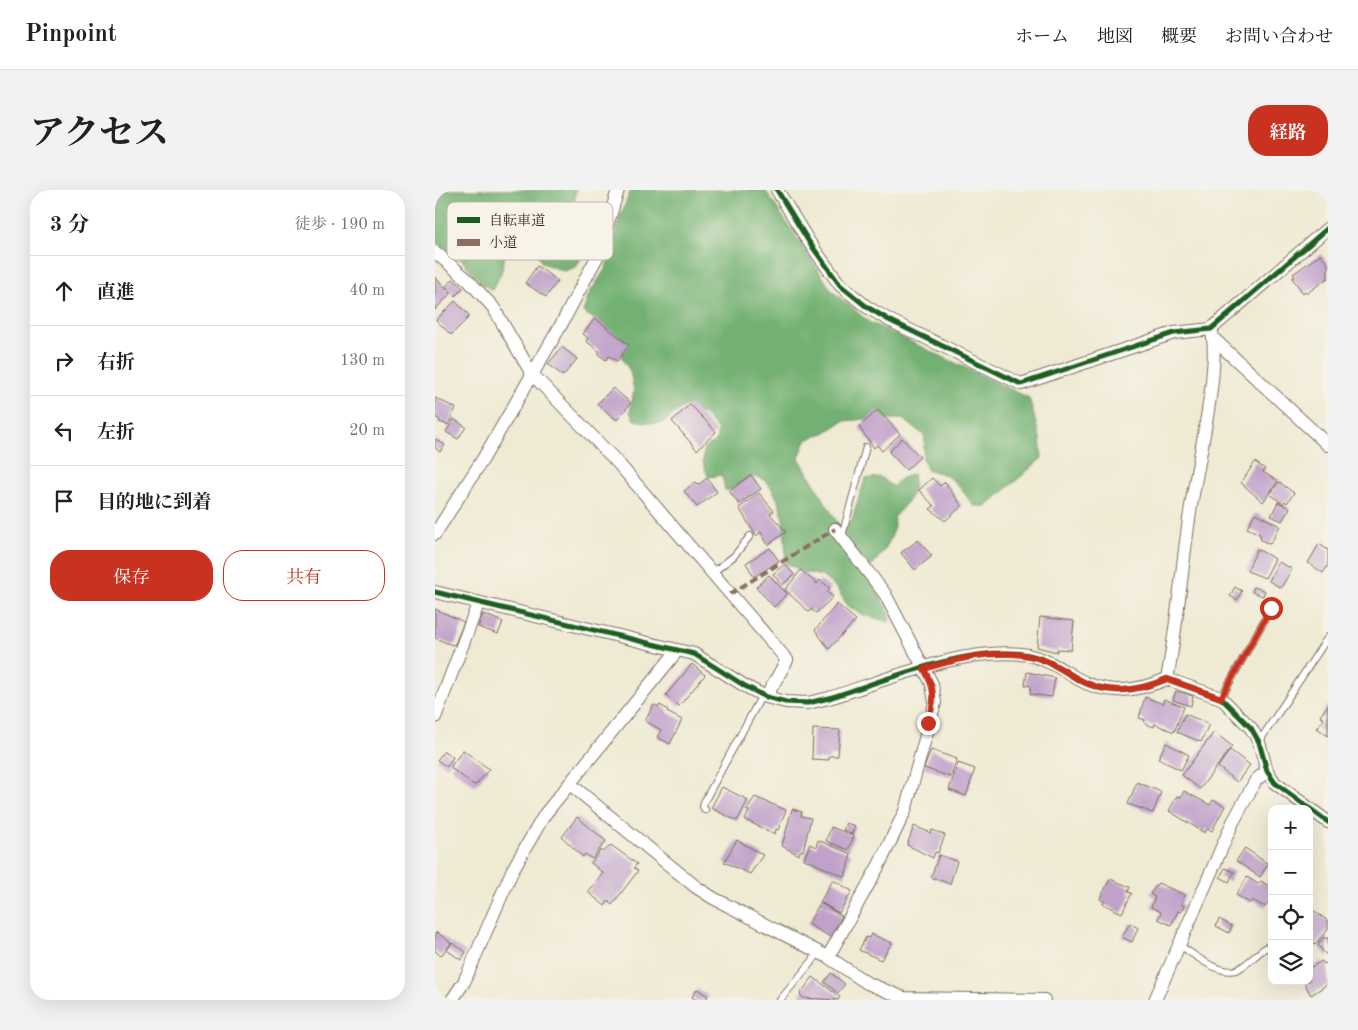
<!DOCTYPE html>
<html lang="ja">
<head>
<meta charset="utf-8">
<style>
  body { margin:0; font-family:"Old Standard TT","Noto Serif JP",serif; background:#f2f2f2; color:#202124 }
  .controls { position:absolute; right:15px; bottom:15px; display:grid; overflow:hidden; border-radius:10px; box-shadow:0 5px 20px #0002 }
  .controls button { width:45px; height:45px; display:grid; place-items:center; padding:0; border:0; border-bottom:1px solid #e0e0e0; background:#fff; color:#202124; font:25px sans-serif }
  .stop { position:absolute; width:15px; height:15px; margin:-11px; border:4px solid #c8321e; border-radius:50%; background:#fff }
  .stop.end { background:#c8321e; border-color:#fff; box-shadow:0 1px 5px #0008 }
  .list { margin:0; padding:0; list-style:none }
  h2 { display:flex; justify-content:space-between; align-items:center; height:65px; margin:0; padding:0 20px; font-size:21px }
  h2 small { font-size:16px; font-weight:400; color:#757577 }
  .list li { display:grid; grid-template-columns:32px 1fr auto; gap:15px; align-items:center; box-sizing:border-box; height:70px; padding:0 20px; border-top:1px solid #e0e0e0 }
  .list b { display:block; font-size:19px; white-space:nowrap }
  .list em { font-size:16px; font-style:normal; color:#757577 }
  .actions { display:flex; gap:10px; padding:15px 20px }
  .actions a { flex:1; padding:11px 0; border:1px solid #c8321e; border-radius:20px; text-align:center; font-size:18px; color:#c8321e }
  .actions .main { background:#c8321e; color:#fff }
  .icon { flex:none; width:28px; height:28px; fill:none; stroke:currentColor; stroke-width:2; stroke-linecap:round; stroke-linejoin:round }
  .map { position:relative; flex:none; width:893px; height:810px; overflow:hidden; border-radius:20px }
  header { display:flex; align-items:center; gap:30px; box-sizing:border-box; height:70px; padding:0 25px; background:#fff; border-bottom:1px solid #e0e0e0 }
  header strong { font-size:24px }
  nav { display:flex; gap:28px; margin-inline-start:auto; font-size:18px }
  .intro { display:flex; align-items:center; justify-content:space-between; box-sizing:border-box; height:120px; padding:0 30px }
  h1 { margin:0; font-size:35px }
  .button { padding:12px 22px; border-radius:20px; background:#c8321e; color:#fff; font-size:18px; font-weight:700 }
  main { display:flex; gap:30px; padding:0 30px }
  aside { flex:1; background:#fff; border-radius:20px; box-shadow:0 5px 20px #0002 }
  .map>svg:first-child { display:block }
  .forest { fill:#73b172; stroke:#576e48 }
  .building { fill:#c0a1ca }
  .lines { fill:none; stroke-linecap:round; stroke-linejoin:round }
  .lane-casing { stroke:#7a6d5d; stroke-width:8 }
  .street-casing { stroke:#7a6d5d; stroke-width:14 }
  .lane { stroke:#fff; stroke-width:6 }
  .street { stroke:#fff; stroke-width:12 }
  .quiet { stroke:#8d6e63; stroke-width:4; stroke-dasharray:8 4; stroke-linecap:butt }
  .cycleway-casing { stroke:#f7f3e8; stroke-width:8 }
  .cycleway { stroke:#1b5e20; stroke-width:5 }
  .route { stroke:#c8321e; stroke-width:6 }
  .key { fill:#f7f3e8; stroke:#bfb7ab; stroke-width:1 }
  .key-label { font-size:14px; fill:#3b2a1e }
</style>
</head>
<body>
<header>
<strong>Pinpoint</strong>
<nav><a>ホーム</a><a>地図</a><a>概要</a><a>お問い合わせ</a></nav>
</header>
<div class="intro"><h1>アクセス</h1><a class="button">経路</a></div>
<main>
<aside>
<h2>3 分<small>徒歩 · 190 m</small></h2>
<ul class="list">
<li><svg class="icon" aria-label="ahead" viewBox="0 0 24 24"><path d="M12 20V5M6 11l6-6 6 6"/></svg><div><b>直進</b></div><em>40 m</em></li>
<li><svg class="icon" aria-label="right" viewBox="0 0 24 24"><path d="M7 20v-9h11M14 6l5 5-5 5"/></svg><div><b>右折</b></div><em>130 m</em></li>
<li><svg class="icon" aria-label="left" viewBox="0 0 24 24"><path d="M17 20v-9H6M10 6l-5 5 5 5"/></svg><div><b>左折</b></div><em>20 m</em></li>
<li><svg class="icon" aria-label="arrive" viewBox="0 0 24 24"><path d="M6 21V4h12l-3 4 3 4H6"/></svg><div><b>目的地に到着</b></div></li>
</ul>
<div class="actions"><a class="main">保存</a><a>共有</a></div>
</aside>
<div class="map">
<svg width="893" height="810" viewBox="0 0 893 810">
  <rect width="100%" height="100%" fill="#f7f3e8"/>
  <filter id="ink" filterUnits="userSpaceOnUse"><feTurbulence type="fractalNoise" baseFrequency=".02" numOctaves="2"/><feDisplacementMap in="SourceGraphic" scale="10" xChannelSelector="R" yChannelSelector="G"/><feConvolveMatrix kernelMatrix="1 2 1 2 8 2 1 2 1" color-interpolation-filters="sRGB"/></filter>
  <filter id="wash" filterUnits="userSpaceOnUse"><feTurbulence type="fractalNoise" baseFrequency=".0096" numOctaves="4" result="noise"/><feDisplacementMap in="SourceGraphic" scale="20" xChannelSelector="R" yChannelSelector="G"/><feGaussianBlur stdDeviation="1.12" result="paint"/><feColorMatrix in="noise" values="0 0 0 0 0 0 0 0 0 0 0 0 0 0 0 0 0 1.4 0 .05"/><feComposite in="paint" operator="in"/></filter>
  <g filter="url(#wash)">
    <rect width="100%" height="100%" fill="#efead3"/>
    <g class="forest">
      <polygon points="0,0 142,0 140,2 140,23 153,39 153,55 141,77 129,81 107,73 100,57 87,44 74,46 66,84 57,100 46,93 27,70 0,53"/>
      <path d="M196 0H330L397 101 434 132 594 208 605 248 607 268 552 316H539C525 298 517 282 493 281L488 269 490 246 468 229H431L408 231 391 242 371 250 364 268 405 337 416 333 430 289 445 287 458 297 465 289 478 284C482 305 472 312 459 327 461 351 445 365 431 383L455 424 454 432 429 425 413 416 402 399 387 386 368 382 351 373C350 348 351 310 330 291 327 288 320 287 315 286L304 300H290L287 285 273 287 268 272 269 258 281 251 283 240 269 225 252 215C223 232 237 238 199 230L195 222 199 200 195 181 187 168 188 149C173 141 163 130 148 122L154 104 171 78 184 29Z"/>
    </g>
    <g id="blocks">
      <g class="building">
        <polygon points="886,64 893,74 893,88 872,103 870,101 868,103 857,88 860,87 858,84"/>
        <polygon points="102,76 123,91 111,107 90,93"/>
        <polygon points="0,87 16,103 0,120"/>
        <polygon points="18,89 28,98 20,106 11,96"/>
        <polygon points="20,111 35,126 16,145 1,130"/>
        <polygon points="160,128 194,155 182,171 174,166 171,170 163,164 165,162 151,151 153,148 148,144"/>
        <polygon points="127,157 142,169 128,186 113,174"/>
        <polygon points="178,198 196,213 182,230 162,214"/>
        <polygon points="0,208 21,218 13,235 4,232 5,230 0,227"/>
        <polygon points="255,214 281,242 262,260 237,231"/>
        <polygon points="443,220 465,244 447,261 442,255 439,258 424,237"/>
        <polygon points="19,229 31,237 23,249 11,242"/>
        <polygon points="467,248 485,267 471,280 454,262"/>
        <polygon points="0,249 10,255 5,262 0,258"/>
        <polygon points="820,272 830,279 828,282 843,291 828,312 806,293"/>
        <polygon points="316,285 326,299 304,314 294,301"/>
        <polygon points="272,288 282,302 262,317 249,301 260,292 263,295"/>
        <polygon points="497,288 505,296 510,292 527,316 510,331 495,319 499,316 484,300"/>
        <polygon points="844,292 859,303 852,313 850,311 848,314 835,304"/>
        <polygon points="324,303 339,321 335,324 351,342 333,355 326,342 321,346 304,318"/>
        <polygon points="843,312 855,318 847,331 836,326"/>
        <polygon points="820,323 845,336 836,353 834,354 826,350 825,344 812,338"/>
        <polygon points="483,350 497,366 480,380 466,363"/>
        <polygon points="884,354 893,360 893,375 888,383 873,373"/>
        <polygon points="335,358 344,371 319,387 311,373"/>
        <polygon points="822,359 840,369 830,388 812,381"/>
        <polygon points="844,372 857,379 846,398 834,391"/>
        <polygon points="350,374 359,385 347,395 338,384"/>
        <polygon points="366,380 382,394 385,390 395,398 392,402 398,407 381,423 376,419 374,422 350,400"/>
        <polygon points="334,385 352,404 339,417 321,397"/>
        <polygon points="800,397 807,401 802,410 795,406"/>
        <polygon points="819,397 830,401 828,406 817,402"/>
        <polygon points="402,414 421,430 394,459 380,440"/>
        <polygon points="0,419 29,432 20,454 17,455 0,448"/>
        <polygon points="48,424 68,432 63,444 43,437"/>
        <polygon points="605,427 639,431 636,460 622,459 622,462 602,457"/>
        <polygon points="257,474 270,485 244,516 231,505"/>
        <polygon points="592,482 620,488 617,507 595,504 596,496 590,495"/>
        <polygon points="741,501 758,506 756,516 738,510"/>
        <polygon points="710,507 728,514 729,509 749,517 739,542 720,534 719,537 709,533 710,530 704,528"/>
        <polygon points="219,515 224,517 225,515 233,520 232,522 247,530 235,554 222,547 226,540 210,531"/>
        <polygon points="893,515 893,546 882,538 889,529 885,526"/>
        <polygon points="750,524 774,534 766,552 742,542"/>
        <polygon points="378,539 405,540 403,566 394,566 394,570 377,569"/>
        <polygon points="779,542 797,556 765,599 747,585"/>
        <polygon points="731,553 754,565 746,580 723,569"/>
        <polygon points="28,560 54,579 42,594 39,595 17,579 16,576"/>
        <polygon points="496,560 522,569 516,587 489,578"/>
        <polygon points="795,560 815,575 802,592 783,577"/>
        <polygon points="9,561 18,567 12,577 2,570"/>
        <polygon points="523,573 540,579 531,606 514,600"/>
        <polygon points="702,592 726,602 718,623 693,614"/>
        <polygon points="287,597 313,610 302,631 276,618"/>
        <polygon points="749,601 775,615 778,610 790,616 777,641 772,639 770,643 734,621 742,606 746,607"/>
        <polygon points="320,607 351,620 343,640 341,639 340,644 310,630 314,621 311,620"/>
        <polygon points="357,619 367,622 366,626 376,628 368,661 365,661 364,665 347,656"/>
        <polygon points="142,627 171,651 157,669 150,664 148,667 127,647"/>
        <polygon points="411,633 420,636 417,644 408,640"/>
        <polygon points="479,636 496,643 497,640 510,645 503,663 500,662 498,668 472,655"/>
        <polygon points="396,637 419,646 413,660 391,651"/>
        <polygon points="302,650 328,665 315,684 289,672"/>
        <polygon points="383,650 416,664 410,687 369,669 375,654 381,657"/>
        <polygon points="176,655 202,674 199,678 203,681 177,715 173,711 170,716 153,702 168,683 156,673 166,660 168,662"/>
        <polygon points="810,658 833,674 825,687 801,671"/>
        <polygon points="504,665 522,671 515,694 496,687"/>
        <polygon points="790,678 799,682 794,692 785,687"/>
        <polygon points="812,687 823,694 826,691 837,698 837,706 830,717 817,710 815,713 801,705"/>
        <polygon points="675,689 695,697 693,702 697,703 687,723 668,714 669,711 665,709"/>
        <polygon points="398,690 417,701 404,723 385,712"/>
        <polygon points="723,693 750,705 746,714 749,716 746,722 743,721 736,735 723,729 726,722 716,717 720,707 715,704"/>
        <polygon points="385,713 407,726 395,747 373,734"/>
        <polygon points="874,717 893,731 893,739 880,755 874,750"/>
        <polygon points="784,729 797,736 794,743 781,736"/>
        <polygon points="695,733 703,738 697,752 687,747"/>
        <polygon points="2,742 16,753 6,766 0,761 0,744"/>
        <polygon points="436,744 457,753 446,770 424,760 431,747 434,748"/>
        <polygon points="889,747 891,749 893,747 893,767 883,755"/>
        <polygon points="17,753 31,762 26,770 12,760"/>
        <polygon points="887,771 889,774 893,772 893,794 876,805 868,791 874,791 874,778"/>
        <polygon points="396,783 410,794 403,803 389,792"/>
        <polygon points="378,787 405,807 403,810 368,808 365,804"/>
        <polygon points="262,799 273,806 270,810 261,810 257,807"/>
      </g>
    </g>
  </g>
  <g filter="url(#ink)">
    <use href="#blocks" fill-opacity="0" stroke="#7a6d5d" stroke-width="1"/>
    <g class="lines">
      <defs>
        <g id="lane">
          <polyline points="407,346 431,257"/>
          <polyline points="277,383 299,366 315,346"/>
          <polyline points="786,508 836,418"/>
          <polyline points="824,552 893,447"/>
          <polyline points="270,620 268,617 269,612 327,505"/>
          <path d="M744 755C759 764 787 789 805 778 817 771 824 760 837 754"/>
          <polyline points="345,810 384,763"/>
        </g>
        <g id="street">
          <polyline points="342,0 374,52 405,95 432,117 454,130 586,194 739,143 776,139 893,38"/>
          <polyline points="0,62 33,90 58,117 97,184 183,273 352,470 331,507"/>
          <polyline points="780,150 893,255"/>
          <polyline points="0,344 48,269 126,135 163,65 183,0"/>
          <path d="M0 402 259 464 310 496 331 507 351 512 373 513 394 508C452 490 533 455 593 465 612 469 626 479 641 488 672 506 700 502 732 489L786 508 816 538 824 552 832 581 840 593 893 632"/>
          <path d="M732 489C743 432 747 373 756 316 762 277 787 171 776 139"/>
          <polyline points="0,527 43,414"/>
          <polyline points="135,594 261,697 278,708 393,767 432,793 469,808 609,810"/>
          <polyline points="393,767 444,675 470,621 500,513 497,494 450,404 400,339"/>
          <polyline points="17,810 29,792 78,679 110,624 242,461"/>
          <polyline points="720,810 798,632 821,590 832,581"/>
        </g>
      </defs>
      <use href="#lane" class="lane-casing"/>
      <use href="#street" class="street-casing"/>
      <use href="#lane" class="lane"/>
      <use href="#street" class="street"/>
      <polyline class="quiet" points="295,404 400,339"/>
      <defs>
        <g id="cycleway">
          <polyline points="342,0 374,52 405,95 432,117 454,130 586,194 739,143 776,139 893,38"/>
          <path d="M0 402 259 464 310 496 331 507 351 512 373 513 394 508C452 490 533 455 593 465 612 469 626 479 641 488 672 506 700 502 732 489L786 508 816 538 824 552 832 581 840 593 893 632"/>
        </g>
      </defs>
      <use href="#cycleway" class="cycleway-casing"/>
      <use href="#cycleway" class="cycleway"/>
    </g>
  </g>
  <g class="lines" filter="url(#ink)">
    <path class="route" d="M493 533C500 510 501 500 489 479 523 469 558 459 594 466 612 469 626 479 641 488 672 506 700 502 732 489L786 508 836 418"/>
  </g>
  <rect x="12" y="12" width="166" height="58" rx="8" class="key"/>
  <rect x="22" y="27" width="23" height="6" fill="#1b5e20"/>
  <rect x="22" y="49" width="23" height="7" fill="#8d6e63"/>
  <g class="key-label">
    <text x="54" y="35">自転車道</text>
    <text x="54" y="57">小道</text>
  </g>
</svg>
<div class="controls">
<button>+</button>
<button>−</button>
<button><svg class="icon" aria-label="locate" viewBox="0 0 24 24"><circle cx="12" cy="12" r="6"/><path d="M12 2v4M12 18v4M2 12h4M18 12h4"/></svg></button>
<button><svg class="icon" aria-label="layers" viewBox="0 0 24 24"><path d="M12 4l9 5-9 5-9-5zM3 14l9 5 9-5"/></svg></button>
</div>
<div class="stop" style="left:836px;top:418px"></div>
<div class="stop end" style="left:493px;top:533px"></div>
</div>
</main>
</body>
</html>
